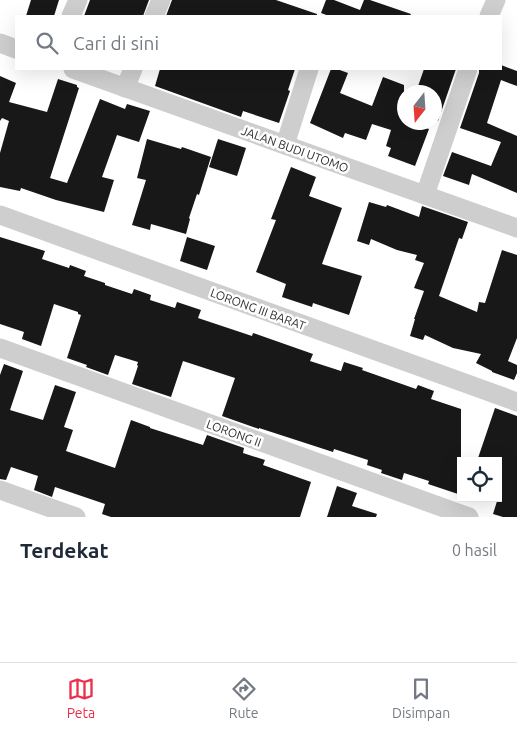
<!DOCTYPE html>
<html lang="id">
<head>
<meta charset="utf-8">
<style>
  body { margin:0; font-family:Ubuntu,sans-serif; background:#f2f2f3; color:#1f2937 }
  .controls { position:absolute; right:15px; bottom:15px; display:grid; overflow:hidden; border-radius:0px; box-shadow:0 5px 20px #0002 }
  .controls button { width:45px; height:45px; display:grid; place-items:center; padding:0; border:0; border-bottom:1px solid #e0e1e3; background:#fff; color:#1f2937; font:25px sans-serif }
  .compass { position:absolute; left:397px; top:85px; width:45px; height:45px; border-radius:50%; background:#fff; box-shadow:0 5px 20px #0002; rotate:197deg }
  .list { margin:0; padding:0; list-style:none }
  h2 { display:flex; justify-content:space-between; align-items:center; height:65px; margin:0; padding:0 20px; font-size:21px }
  h2 small { font-size:16px; font-weight:400; color:#747a83 }
  .icon { flex:none; width:28px; height:28px; fill:none; stroke:currentColor; stroke-width:2; stroke-linecap:round; stroke-linejoin:round }
  .map { position:relative; flex:none; width:517px; height:517px; overflow:hidden }
  .search { position:absolute; background:#fff; box-shadow:0 5px 20px #0002; left:15px; right:15px; top:15px; height:55px; display:flex; align-items:center; gap:12px; box-sizing:border-box; padding:0 18px; border-radius:0px; color:#747a83; font-size:19px }
  .sheet { height:145px; background:#fff }
  nav { display:flex; justify-content:space-around; align-items:center; box-sizing:border-box; height:70px; border-top:1px solid #e0e1e3; background:#fff; font-size:14px; color:#747a83 }
  nav a { display:grid; justify-items:center; gap:2px }
  nav .on { color:#eb304b }
  .map>svg:first-child { display:block }
  .building { fill:#181818 }
  .lines { fill:none; stroke-linecap:round; stroke-linejoin:round }
  .minor { stroke:#cecece; stroke-width:19 }
  .labels { text-anchor:middle; dominant-baseline:central; stroke-width:5; stroke-linejoin:round; paint-order:stroke }
  .street-label { font-size:12px; fill:#313131; stroke:#fff }
</style>
</head>
<body>
<div class="map">
<svg width="517" height="517" viewBox="0 0 517 517">
  <rect width="100%" height="100%" fill="#fff"/>
  <g class="building">
    <polygon points="31,0 59,0 54,16 26,16"/>
    <polygon points="90,0 149,0 143,16 84,16"/>
    <polygon points="172,0 276,0 317,14 317,16 166,16"/>
    <polygon points="326,0 334,0 360,10 364,0 370,0 411,14 410,16 329,16 321,13"/>
    <polygon points="501,65 517,71 517,86 501,80 487,123 517,136 517,193 472,174 469,185 443,176 452,152 491,166 501,142 460,128 479,73 479,69 501,69"/>
    <polygon points="160,69 295,69 288,90 290,91 279,123 243,111 241,117 155,86"/>
    <polygon points="331,69 337,69 348,73 340,93 372,106 383,77 404,85 404,122 410,122 429,129 415,166 388,156 391,148 386,146 391,130 372,124 366,140 345,133 343,138 310,123"/>
    <polygon points="424,69 456,69 438,121 434,119 434,92 416,92"/>
    <polygon points="0,76 16,83 9,102 47,112 58,79 77,85 77,87 79,88 50,178 67,183 100,99 125,109 127,104 150,111 139,142 117,135 102,177 114,180 104,212 56,200 21,188 20,191 0,187 0,153 9,121 2,118 0,121"/>
    <polygon points="147,139 181,149 182,147 211,157 199,195 197,194 189,218 190,219 186,234 151,224 150,230 132,225 146,180 137,178"/>
    <polygon points="218,139 246,148 237,176 209,167"/>
    <polygon points="291,167 316,177 309,196 342,208 322,264 362,276 349,315 313,303 312,307 282,297 286,284 256,272 276,220 271,219"/>
    <polygon points="369,202 386,207 387,205 419,217 422,206 468,222 462,239 459,238 439,296 477,312 479,302 485,303 502,250 517,255 517,338 508,361 517,365 517,373 514,380 492,372 492,371 476,363 481,354 453,348 425,335 423,340 410,336 415,319 414,319 424,291 414,288 424,263 415,260 417,255 397,250 371,239 369,245 357,241"/>
    <polygon points="0,237 45,251 42,259 69,268 70,265 86,271 84,276 105,283 105,285 132,294 134,289 151,295 150,300 175,308 177,302 201,310 198,318 252,336 253,333 313,354 310,361 341,371 344,362 363,368 362,370 416,389 418,385 434,391 431,399 461,409 461,495 428,484 429,481 404,473 402,480 381,473 382,470 367,465 368,460 334,449 333,452 259,428 259,429 222,416 235,378 183,361 171,397 132,384 138,366 137,365 138,362 115,355 108,375 86,367 87,365 67,358 81,315 78,314 78,312 54,304 41,346 22,339 24,332 0,324"/>
    <polygon points="187,237 215,246 207,270 180,261"/>
    <polygon points="4,364 23,371 10,410 43,420 55,385 76,392 64,427 73,430 66,451 115,468 131,420 150,427 150,428 203,445 207,435 244,448 243,453 265,460 263,465 311,482 300,517 111,517 102,514 105,504 55,487 52,497 34,490 38,476 11,467 6,480 0,479 0,375"/>
    <polygon points="495,408 517,416 517,517 503,517 493,514 498,498 498,461 477,461"/>
    <polygon points="337,486 357,493 352,506 377,514 376,517 327,517"/>
  </g>
  <g class="lines">
    <g class="minor">
      <polyline points="71,16 78,0"/>
      <polyline points="154,16 161,0"/>
      <polyline points="489,16 496,0"/>
      <polyline points="0,43 16,49"/>
      <polyline points="73,69 517,228"/>
      <polyline points="125,88 133,69"/>
      <polyline points="285,145 309,69"/>
      <polyline points="425,195 468,69"/>
      <polyline points="0,215 517,402"/>
      <polyline points="0,348 469,517"/>
      <polyline points="0,490 76,517"/>
    </g>
  </g>
  <g class="labels">
    <g class="street-label">
      <text transform="translate(295 149) rotate(20)">JALAN BUDI UTOMO</text>
      <text transform="translate(258 309) rotate(20)">LORONG III BARAT</text>
      <text transform="translate(234 433) rotate(20)">LORONG II</text>
    </g>
  </g>
</svg>
<div class="controls">
<button><svg class="icon" aria-label="locate" viewBox="0 0 24 24"><circle cx="12" cy="12" r="6"/><path d="M12 2v4M12 18v4M2 12h4M18 12h4"/></svg></button>
</div>
<svg class="compass" viewBox="-18 -18 36 36"><path d="M0-13l5 13h-10z" fill="#e53935"/><path d="M0 13l5-13h-10z" fill="#747a83"/></svg>
<div class="search"><svg class="icon" aria-label="search" viewBox="0 0 24 24"><circle cx="10" cy="10" r="6"/><path d="M15 15l6 6"/></svg>Cari di sini</div>
</div>
<section class="sheet">
<h2>Terdekat<small>0 hasil</small></h2>
<ul class="list">
</ul>
</section>
<nav>
<a class="on"><svg class="icon" aria-label="map" viewBox="0 0 24 24"><path d="M3 6l6-2 6 2 6-2v14l-6 2-6-2-6 2zM9 4v14M15 6v14"/></svg>Peta</a>
<a><svg class="icon" aria-label="directions" viewBox="0 0 24 24"><path d="M12 3l9 9-9 9-9-9zM9 14v-3h6M13 9l2 2-2 2"/></svg>Rute</a>
<a><svg class="icon" aria-label="saved" viewBox="0 0 24 24"><path d="M7 4h10v16l-5-4-5 4z"/></svg>Disimpan</a>
</nav>
</body>
</html>
